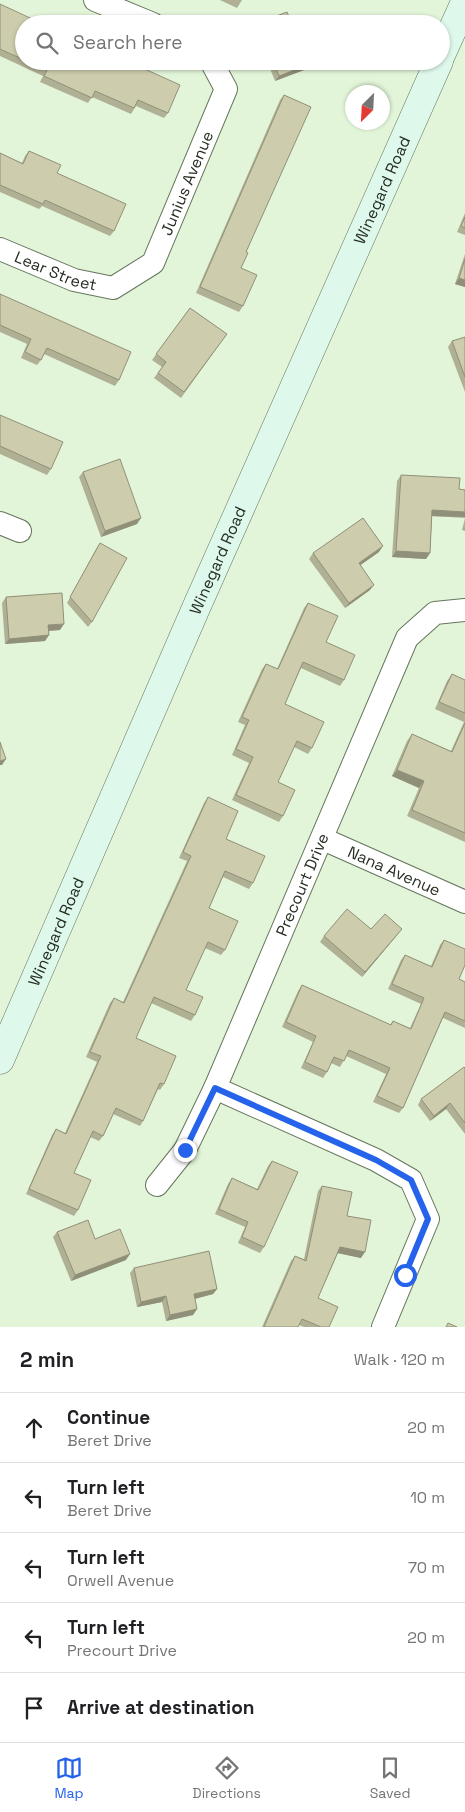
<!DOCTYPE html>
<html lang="en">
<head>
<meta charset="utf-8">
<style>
  body { margin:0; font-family:"Space Grotesk",sans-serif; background:#f2f2f2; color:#202124 }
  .compass { position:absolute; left:345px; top:85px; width:45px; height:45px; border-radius:50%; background:#fff; box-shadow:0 1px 4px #0004; rotate:204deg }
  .stop { position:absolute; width:15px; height:15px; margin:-11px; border:4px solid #2563eb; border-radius:50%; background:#fff }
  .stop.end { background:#2563eb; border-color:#fff; box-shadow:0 1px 5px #0008 }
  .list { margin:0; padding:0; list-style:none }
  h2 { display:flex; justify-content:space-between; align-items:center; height:65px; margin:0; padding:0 20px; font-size:21px }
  h2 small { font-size:16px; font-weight:400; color:#757577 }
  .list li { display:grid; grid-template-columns:32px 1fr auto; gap:15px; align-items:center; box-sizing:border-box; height:70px; padding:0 20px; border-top:1px solid #e0e0e0 }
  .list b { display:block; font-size:19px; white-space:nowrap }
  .list p { margin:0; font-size:16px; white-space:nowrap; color:#757577 }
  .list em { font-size:16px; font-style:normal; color:#757577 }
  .icon { flex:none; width:28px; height:28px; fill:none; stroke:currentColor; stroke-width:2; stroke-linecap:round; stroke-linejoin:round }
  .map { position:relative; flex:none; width:465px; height:1327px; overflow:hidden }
  .search { position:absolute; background:#fff; box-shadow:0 1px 4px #0004; left:15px; right:15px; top:15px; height:55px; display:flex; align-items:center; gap:12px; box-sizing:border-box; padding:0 18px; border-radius:28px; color:#757577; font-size:19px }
  .sheet { height:415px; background:#fff }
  nav { display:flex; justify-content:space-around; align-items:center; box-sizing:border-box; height:70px; border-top:1px solid #e0e0e0; background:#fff; font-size:14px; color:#757577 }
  nav a { display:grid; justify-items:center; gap:2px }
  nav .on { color:#2563eb }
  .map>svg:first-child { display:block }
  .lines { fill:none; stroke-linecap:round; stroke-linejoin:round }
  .street-casing { stroke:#66765d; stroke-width:24 }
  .secondary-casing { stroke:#66765d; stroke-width:29 }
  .street { stroke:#fff; stroke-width:22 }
  .secondary { stroke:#def9ec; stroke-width:28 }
  .wall { fill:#b0b095 }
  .shaded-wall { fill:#909079 }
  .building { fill:#cdcdad; stroke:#909079 }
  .route { stroke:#2563eb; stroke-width:6 }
  .labels { text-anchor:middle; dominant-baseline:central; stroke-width:4.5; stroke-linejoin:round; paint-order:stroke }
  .street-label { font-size:16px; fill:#262d22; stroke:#fff }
</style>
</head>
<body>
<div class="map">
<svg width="465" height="1327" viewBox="0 0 465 1327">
  <rect width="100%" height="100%" fill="#e2f5d8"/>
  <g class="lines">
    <defs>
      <g id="street">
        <polyline points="95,0 153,24"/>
        <path id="s1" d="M0 249 74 280 113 288 153 263 226 89 211 61"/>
        <polyline points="0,523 20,531"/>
        <path id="s2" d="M323 839 465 902"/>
        <polyline points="215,1088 376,1160 411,1180 428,1219 383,1327"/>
        <path id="s3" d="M157 1185 185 1150 215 1088 407 638 435 613 465 610"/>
      </g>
      <g id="secondary">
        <polyline points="441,55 465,2"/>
        <path id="s4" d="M0 1060 196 608 439 61"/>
      </g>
    </defs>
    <use href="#street" class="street-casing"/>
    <use href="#secondary" class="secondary-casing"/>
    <use href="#street" class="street"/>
    <use href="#secondary" class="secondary"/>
  </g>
  <g class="wall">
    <polygon points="220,0 242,0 237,8"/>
    <polygon points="0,4 24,24 24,61 127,61 168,113 164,118 136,106 131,114 92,97 88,103 40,82 43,76 0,56"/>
    <polygon points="267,61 306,61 308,65 304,70 275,81"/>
    <polygon points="284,95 246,252 241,268 243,306 239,312 196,293 280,100"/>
    <polygon points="29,151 57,173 114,231 110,236 42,206 39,209 0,192 0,153 22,163 25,156"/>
    <polygon points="465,213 465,235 457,232"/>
    <polygon points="465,254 465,287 455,284"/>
    <polygon points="0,294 119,380 115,386 44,354 41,360 37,365 21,358 27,344 0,332"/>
    <polygon points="190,308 227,334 181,398 154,378 162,367 152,360"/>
    <polygon points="465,337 465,392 448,347 452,341"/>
    <polygon points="0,415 51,469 47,475 0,454"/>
    <polygon points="83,472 137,524 101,537 79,477"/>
    <polygon points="401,475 465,490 465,531 462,530 465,518 432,516 430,553 426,559 392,557 397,481"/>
    <polygon points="100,543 92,622 88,627 67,603 96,549"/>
    <polygon points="379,552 360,565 370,590 345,608 309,559 313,553"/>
    <polygon points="6,597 60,630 49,631 49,635 45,641 5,644 2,603"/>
    <polygon points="308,603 344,680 340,686 301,668 285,704 312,748 308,754 294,747 278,782 283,816 279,822 232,800 249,763 232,755 245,725 238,722 262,669 266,664 277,669 304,608"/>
    <polygon points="452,674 465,680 465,842 407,816 419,788 392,776 407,741 412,734 451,751 464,722 435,709 447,681"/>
    <polygon points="208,797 226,839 253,883 249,889 223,877 209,908 225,950 221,955 205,948 186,990 195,1015 191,1021 151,1003 136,1038 164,1084 160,1090 158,1089 143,1121 140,1126 113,1114 103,1136 99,1141 90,1137 74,1173 78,1210 74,1216 26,1194 52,1135 56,1129 65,1133 97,1062 86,1057 110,1003 114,998 123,1002 187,861 179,858 204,803"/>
    <polygon points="371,929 398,934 362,977 320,942 324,936"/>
    <polygon points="444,940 459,979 465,982 465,1028 443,1018 403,1108 399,1113 373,1102 386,1074 346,1056 340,1067 331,1063 327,1072 323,1078 301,1068 313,1042 282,1027 298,991 302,985 390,1025 393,1021 410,1028 421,1004 388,989 401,960 405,955 431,966 440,945"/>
    <polygon points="465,1068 465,1134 446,1109 430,1121 418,1105 421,1099"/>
    <polygon points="272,1161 264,1247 260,1253 238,1243 245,1227 215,1214 228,1184 232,1178 257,1189 268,1166"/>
    <polygon points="322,1186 347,1216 361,1258 338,1253 318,1298 329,1327 304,1327 299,1325 298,1327 262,1327 291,1261 295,1256 304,1259 318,1191"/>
    <polygon points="57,1232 95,1239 126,1260 71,1281 53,1237"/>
    <polygon points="134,1268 217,1289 213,1294 195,1299 197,1309 193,1315 166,1321 162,1302 137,1307 130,1273"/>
  </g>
  <g class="shaded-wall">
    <polygon points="308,65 304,70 275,81 279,76"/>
    <polygon points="459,278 465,280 465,287 455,284"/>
    <polygon points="432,510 465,512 465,517 428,516"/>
    <polygon points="141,518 137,524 101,537 105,531"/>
    <polygon points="383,546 379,552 355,569 359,563"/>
    <polygon points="396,551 430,553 426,559 392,557"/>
    <polygon points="374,585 370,590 345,608 349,603"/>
    <polygon points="64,624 60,630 44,631 48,625"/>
    <polygon points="49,635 45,641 5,644 9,639"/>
    <polygon points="6,759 2,765 0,765 0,761"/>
    <polygon points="397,770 424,781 419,788 392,776"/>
    <polygon points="402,929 398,934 362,977 365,972"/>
    <polygon points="450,1103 446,1109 430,1121 434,1116"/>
    <polygon points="340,1247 365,1252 361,1258 337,1253"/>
    <polygon points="130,1254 126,1260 71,1281 75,1275"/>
    <polygon points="217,1289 213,1294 190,1300 194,1294"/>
    <polygon points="166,1296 162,1302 137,1307 141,1302"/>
    <polygon points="197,1309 193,1315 166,1321 170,1315"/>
  </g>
  <g class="building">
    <polygon points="0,4 43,24 24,24 24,60 0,49"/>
    <polygon points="287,12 292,24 258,24 258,23"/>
    <polygon points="27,61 127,61 180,85 168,113 138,100 134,108 95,91 92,98 44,76 47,70"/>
    <polygon points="273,61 306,61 308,65 279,76"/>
    <polygon points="284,95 311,107 246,252 248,253 241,268 257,275 243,306 200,287"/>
    <polygon points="29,151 61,165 57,173 126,204 114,231 45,200 43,204 0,185 0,153 23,164"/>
    <polygon points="465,217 465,228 461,226"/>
    <polygon points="465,259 465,280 459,278"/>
    <polygon points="0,294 131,352 119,380 47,348 41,360 25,352 31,339 0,325"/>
    <polygon points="190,308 227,334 184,392 158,373 166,362 156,354"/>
    <polygon points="465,337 465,377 452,341"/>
    <polygon points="0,415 63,442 51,469 0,446"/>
    <polygon points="120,459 141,518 105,531 83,472"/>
    <polygon points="401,475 460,478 459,489 465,490 465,512 432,510 430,553 396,551"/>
    <polygon points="363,518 383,546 359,563 374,585 349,603 313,553"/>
    <polygon points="100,543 127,558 92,622 70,597"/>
    <polygon points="62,593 64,624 48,625 49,635 9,639 6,597"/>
    <polygon points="308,603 338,616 326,642 355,655 344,680 303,662 285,704 324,722 312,748 297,741 278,782 295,790 283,816 236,795 253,757 236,749 249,720 242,717 266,664 278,669"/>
    <polygon points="452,674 465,680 465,713 439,702"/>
    <polygon points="465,723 465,833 412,810 424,781 397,770 412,734 452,752"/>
    <polygon points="0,742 6,759 0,761"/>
    <polygon points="208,797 238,811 226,839 265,856 253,883 225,871 209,908 238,921 225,950 208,942 186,990 203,997 195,1015 154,997 136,1038 176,1056 164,1084 160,1083 143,1121 116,1108 103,1136 93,1131 74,1173 91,1180 78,1210 29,1189 56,1129 66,1134 101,1056 90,1052 114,998 124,1003 191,856 183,852"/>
    <polygon points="347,909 371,929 385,914 402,929 365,972 324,936"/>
    <polygon points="444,940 465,949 465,965 459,979 465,982 465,1021 445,1012 403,1108 377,1096 390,1068 349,1050 344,1061 334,1057 327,1072 305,1062 316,1036 286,1022 302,985 391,1025 393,1021 411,1029 424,998 392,984 405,955 432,967"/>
    <polygon points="464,1067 465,1068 465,1123 450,1103 434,1116 421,1099"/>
    <polygon points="272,1161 298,1172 264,1247 242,1237 248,1222 219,1209 232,1178 258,1190"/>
    <polygon points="322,1186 352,1192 347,1216 371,1220 365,1252 340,1247 318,1298 338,1307 329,1327 321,1327 302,1319 298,1327 264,1327 295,1256 306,1261"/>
    <polygon points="88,1220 95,1239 120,1229 130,1254 75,1275 57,1232"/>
    <polygon points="209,1251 217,1289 194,1294 197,1309 170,1315 166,1296 141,1302 134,1268"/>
    <polygon points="448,1323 457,1327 446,1327"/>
  </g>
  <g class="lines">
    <polyline class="route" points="185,1150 215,1088 376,1160 411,1180 428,1219 405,1275"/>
  </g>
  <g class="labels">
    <g class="street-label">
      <text stroke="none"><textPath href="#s1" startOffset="254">Junius Avenue</textPath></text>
      <text stroke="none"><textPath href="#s4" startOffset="950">Winegard Road</textPath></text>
      <text stroke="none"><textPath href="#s1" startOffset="60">Lear Street</textPath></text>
      <text stroke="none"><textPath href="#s4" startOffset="545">Winegard Road</textPath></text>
      <text stroke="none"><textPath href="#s2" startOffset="78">Nana Avenue</textPath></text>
      <text stroke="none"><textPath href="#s3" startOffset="335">Precourt Drive</textPath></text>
      <text stroke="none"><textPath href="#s4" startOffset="140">Winegard Road</textPath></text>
    </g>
  </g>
</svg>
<svg class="compass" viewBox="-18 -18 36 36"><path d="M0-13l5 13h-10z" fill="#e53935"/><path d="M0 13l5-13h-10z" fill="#757577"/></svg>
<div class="stop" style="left:405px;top:1275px"></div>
<div class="stop end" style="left:185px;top:1150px"></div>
<div class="search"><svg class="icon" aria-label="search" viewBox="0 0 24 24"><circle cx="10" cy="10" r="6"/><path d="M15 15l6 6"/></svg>Search here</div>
</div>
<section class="sheet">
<h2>2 min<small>Walk · 120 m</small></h2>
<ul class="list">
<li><svg class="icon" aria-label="ahead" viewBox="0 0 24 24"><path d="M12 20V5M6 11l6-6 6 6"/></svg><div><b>Continue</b><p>Beret Drive</p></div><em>20 m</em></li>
<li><svg class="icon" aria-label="left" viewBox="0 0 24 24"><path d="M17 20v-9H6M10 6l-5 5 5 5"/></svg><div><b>Turn left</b><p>Beret Drive</p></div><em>10 m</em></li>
<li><svg class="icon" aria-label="left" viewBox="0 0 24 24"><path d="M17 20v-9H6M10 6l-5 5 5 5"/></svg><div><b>Turn left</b><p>Orwell Avenue</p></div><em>70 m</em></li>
<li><svg class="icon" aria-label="left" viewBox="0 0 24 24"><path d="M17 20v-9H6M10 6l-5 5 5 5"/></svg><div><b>Turn left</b><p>Precourt Drive</p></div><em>20 m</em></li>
<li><svg class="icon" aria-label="arrive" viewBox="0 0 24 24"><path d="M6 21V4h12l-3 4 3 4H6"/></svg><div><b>Arrive at destination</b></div></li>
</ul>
</section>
<nav>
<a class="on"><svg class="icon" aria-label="map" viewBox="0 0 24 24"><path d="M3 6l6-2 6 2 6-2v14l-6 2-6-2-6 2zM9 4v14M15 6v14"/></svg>Map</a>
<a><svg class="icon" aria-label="directions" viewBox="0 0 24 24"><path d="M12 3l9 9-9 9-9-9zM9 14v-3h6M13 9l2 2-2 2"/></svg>Directions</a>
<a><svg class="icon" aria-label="saved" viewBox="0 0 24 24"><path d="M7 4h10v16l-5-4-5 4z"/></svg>Saved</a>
</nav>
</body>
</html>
